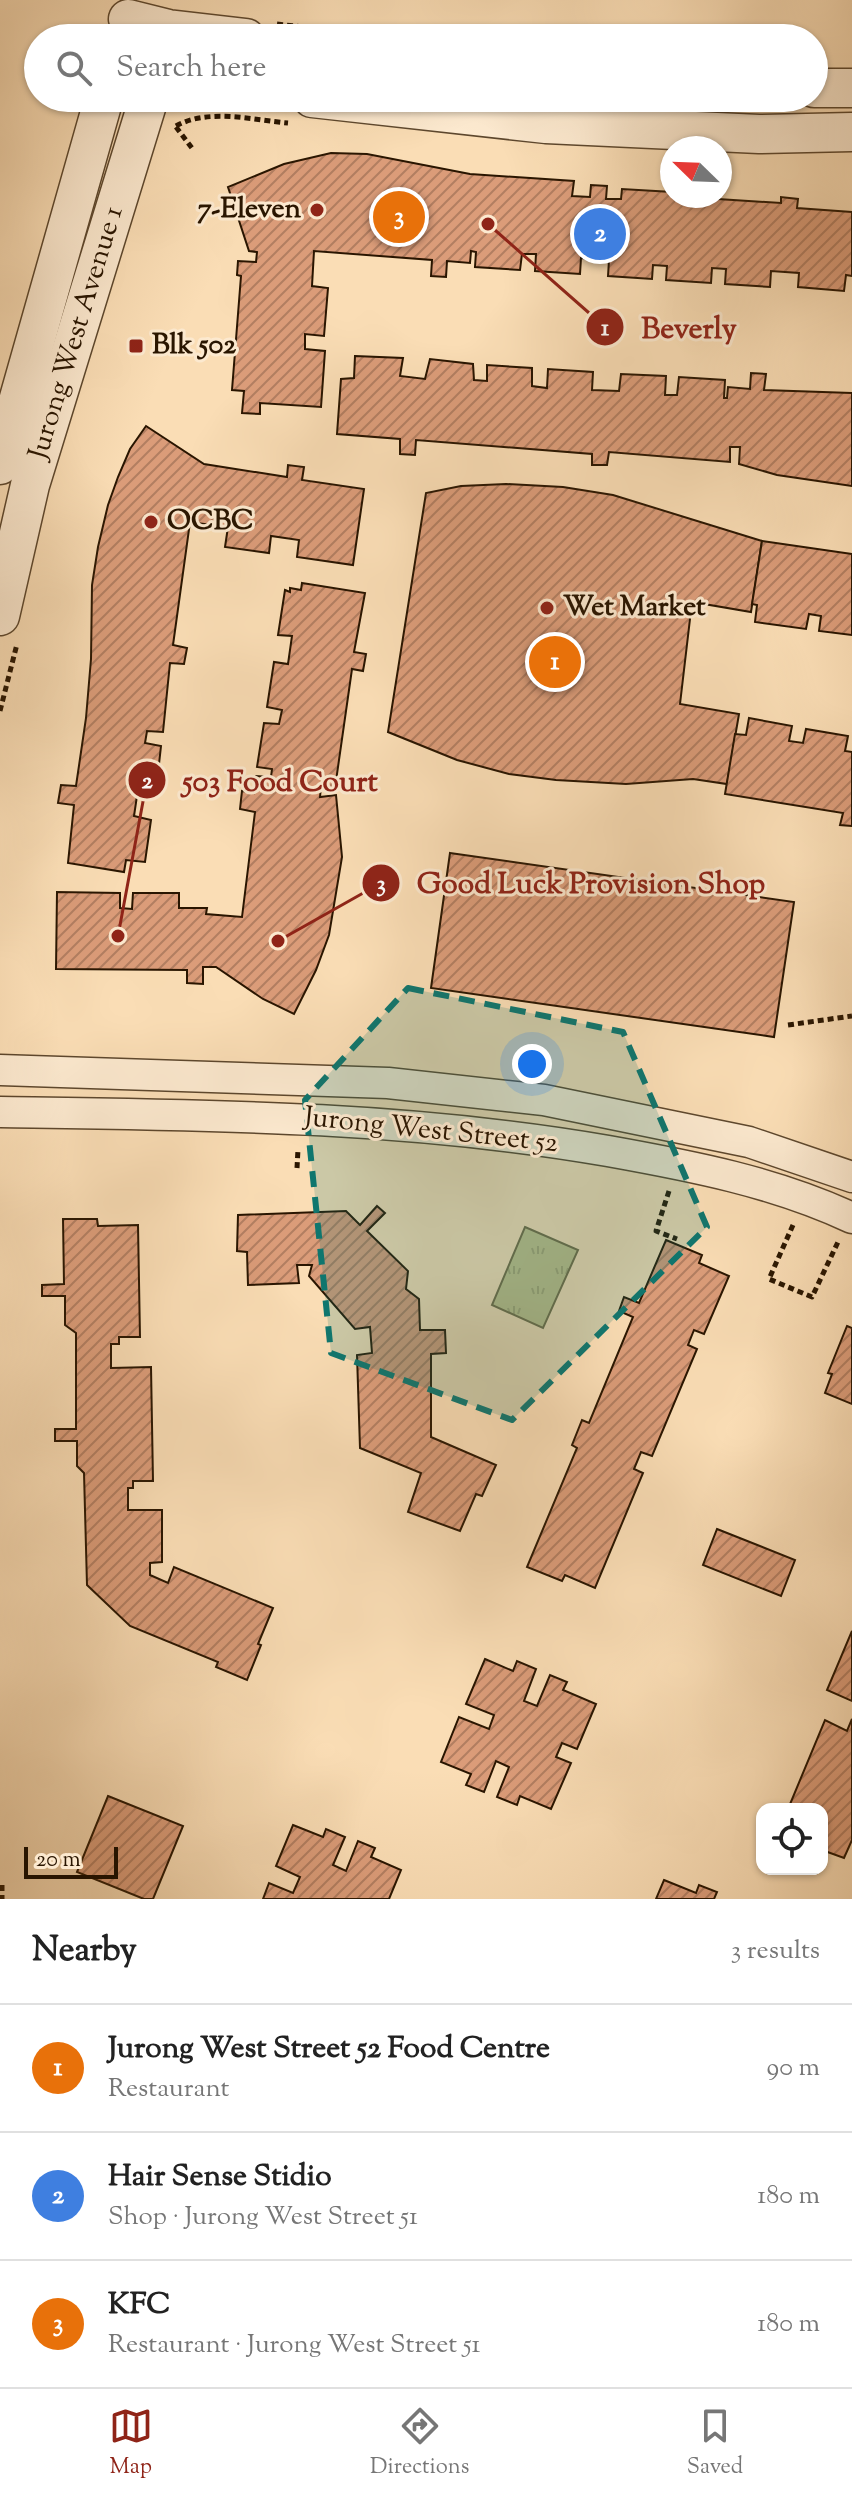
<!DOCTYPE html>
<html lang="en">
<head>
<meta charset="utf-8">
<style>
  body { margin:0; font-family:"Sorts Mill Goudy",serif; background:#f2f2f2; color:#222 }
  .controls { position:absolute; right:24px; bottom:24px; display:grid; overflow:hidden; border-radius:16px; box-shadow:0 2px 6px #0004 }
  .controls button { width:72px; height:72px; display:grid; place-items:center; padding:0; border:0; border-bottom:2px solid #e0e0e0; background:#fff; color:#222; font:40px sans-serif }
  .compass { position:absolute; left:660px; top:136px; width:72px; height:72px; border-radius:50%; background:#fff; box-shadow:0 2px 6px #0004; rotate:293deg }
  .scale { position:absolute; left:24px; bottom:20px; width:94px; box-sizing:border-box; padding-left:8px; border:4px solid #291500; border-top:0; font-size:22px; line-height:28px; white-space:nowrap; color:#291500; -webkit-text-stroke:6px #fce9cf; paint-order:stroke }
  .you { position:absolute; left:532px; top:1064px; width:28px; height:28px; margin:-20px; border:6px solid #fff; border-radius:50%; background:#1a73e8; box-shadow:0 0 0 12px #1a73e833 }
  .badge { display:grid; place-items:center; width:52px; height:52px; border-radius:50%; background:#8f2418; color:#fff; font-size:26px; font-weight:700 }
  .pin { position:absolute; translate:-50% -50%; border:4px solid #fff; box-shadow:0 2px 8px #0006 }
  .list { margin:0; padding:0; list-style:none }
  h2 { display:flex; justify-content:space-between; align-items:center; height:104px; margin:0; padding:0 32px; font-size:34px }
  h2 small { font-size:26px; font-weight:400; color:#767676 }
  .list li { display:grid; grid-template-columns:52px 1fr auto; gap:24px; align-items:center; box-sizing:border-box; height:128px; padding:0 32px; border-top:2px solid #e0e0e0 }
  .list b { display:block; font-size:30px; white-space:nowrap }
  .list p { margin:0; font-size:26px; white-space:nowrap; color:#767676 }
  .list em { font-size:26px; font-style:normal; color:#767676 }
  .icon { flex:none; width:44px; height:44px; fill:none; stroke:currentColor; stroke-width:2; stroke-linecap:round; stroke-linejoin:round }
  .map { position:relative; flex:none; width:852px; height:1899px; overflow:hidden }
  .search { position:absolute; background:#fff; box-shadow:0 2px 6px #0004; left:24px; right:24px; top:24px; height:88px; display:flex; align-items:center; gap:20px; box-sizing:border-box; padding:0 28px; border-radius:44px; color:#767676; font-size:30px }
  .sheet { height:488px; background:#fff }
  nav { display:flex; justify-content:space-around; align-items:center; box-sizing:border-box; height:112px; border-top:2px solid #e0e0e0; background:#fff; font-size:22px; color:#767676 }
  nav a { display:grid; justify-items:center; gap:4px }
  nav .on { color:#8f2418 }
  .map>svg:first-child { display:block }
  .park { fill:url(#park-tufts); stroke:#766a44; stroke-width:2 }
  .building { fill:url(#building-hatch); stroke:#291500; stroke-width:2 }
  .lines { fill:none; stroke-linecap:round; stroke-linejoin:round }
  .minor-casing { stroke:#5d472d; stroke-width:33 }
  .tertiary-casing { stroke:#5d472d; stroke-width:41 }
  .path { stroke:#291500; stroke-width:5; stroke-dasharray:6 4; stroke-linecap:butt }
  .minor { stroke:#fce9cf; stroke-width:30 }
  .tertiary { stroke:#fce9cf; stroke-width:38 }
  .marked { fill:#0f766e; fill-opacity:0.2; stroke:#0f766e; stroke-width:6; stroke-dasharray:16 10; stroke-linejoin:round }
  .poi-dot { fill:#8f2418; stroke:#fce9cf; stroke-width:3 }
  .labels { text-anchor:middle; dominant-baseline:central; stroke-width:6; stroke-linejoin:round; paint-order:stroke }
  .poi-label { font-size:28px; font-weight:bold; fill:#291500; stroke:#fce9cf; text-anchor:start }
  .street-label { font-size:28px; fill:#291500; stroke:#fce9cf }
  .leader { fill:none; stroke:#8f2418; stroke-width:3 }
  .callout-dot { fill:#8f2418; stroke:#fce9cf; stroke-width:3 }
  .mark-label { font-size:24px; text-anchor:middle; font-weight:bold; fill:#fff }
  .callout-label { font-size:30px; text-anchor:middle; font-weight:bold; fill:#8f2418; stroke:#fce9cf; stroke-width:6; stroke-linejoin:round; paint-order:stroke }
</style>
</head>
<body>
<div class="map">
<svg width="852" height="1899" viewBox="0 0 852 1899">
  <defs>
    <pattern id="park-tufts" width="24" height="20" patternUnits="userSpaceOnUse" patternTransform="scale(2)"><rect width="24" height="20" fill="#c4bf89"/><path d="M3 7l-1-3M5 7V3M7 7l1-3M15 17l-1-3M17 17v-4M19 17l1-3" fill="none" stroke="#a8a374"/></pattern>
    <pattern id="building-hatch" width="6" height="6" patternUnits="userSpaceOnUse" patternTransform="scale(2)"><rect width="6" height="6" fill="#db9c79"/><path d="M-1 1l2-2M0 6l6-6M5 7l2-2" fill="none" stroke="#b27e61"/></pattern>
  </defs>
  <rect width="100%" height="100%" fill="#faddb5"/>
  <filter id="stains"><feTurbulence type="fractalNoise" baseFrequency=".0025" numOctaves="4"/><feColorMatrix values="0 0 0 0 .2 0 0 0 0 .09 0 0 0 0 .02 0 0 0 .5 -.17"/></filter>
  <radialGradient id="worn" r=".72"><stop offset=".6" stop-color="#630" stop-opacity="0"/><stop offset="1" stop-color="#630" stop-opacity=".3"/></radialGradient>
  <polygon class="park" points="525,1227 578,1250 543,1328 492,1305"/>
  <g class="building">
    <polygon points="331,153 367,154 470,174 574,181 572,196 590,197 591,185 607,186 606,199 621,199 622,189 672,192 672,196 781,203 781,197 798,199 797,208 852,212 852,276 846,275 844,291 798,287 799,273 771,271 770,287 725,284 726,269 712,268 711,283 666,280 667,266 653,265 652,279 608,276 609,260 581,258 580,274 535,271 536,254 522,254 520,270 475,267 476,252 471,251 470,263 447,261 446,277 431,276 432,260 314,251 312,286 328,288 324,336 305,334 305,349 325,351 321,407 260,403 260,414 242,413 244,391 232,390 241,276 237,275 238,261 256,262 257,252 249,251 228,187 284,164"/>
    <polygon points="355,356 403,358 400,376 425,379 430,359 473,364 474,380 487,381 487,365 532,368 532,386 547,388 548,369 593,372 592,390 619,391 621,374 666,376 665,395 677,395 679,377 725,380 724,398 727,398 728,387 750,389 751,373 766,374 764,390 852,393 852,486 777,475 739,464 740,447 730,447 730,462 609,452 607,465 592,465 592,454 416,440 415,455 400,454 400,439 337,434 341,379 354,378"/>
    <polygon points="146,426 204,464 287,477 288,465 304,467 302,480 364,489 353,565 297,557 299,540 271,536 269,553 225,547 228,527 190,522 173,645 187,648 184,664 170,663 163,732 147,731 145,743 161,746 156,791 138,789 134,816 151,820 145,862 126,860 124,872 68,863 74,805 58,803 61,785 76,786 86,718 91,659 92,585 98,547 108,505 118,477 130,449"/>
    <polygon points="506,484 563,487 613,495 762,541 751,612 692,602 680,704 739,714 727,784 693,779 626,784 556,780 509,774 457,760 388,732 426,493 461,486"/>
    <polygon points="762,541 852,554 852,635 819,631 821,616 809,614 806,629 755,622 757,605 752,604"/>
    <polygon points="302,583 365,593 354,652 366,654 363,671 352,669 335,788 321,787 320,797 336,795 342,857 329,935 316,970 294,1014 263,999 216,967 203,967 203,984 187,983 187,970 56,969 57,892 120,893 120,908 132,909 133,893 179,893 179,908 207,908 206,914 242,917 255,812 240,809 242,791 254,793 256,776 271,777 272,769 257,767 264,723 279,724 282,710 267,707 274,662 288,664 292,636 278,635 285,590 290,592 290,588 301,590"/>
    <polygon points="749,718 792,726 789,741 803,743 806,729 848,736 845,751 852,752 852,826 840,825 843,813 725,794 735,734 746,735"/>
    <polygon points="450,853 794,902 774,1037 431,988"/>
    <polygon points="377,1206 385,1213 367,1231 408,1271 406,1289 419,1299 420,1330 445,1330 446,1353 431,1354 431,1437 496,1465 482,1496 476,1494 460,1531 408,1512 421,1473 360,1448 357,1355 372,1353 370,1327 355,1329 309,1276 312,1265 297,1265 299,1283 248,1285 247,1252 237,1251 238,1215 346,1211 360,1225"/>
    <polygon points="63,1219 97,1219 98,1226 138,1225 140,1337 119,1337 119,1344 111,1344 111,1368 151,1367 153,1481 133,1481 133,1488 128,1488 128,1510 162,1510 162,1562 150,1563 150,1575 168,1583 174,1567 273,1608 258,1644 261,1645 247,1680 216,1667 218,1662 130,1626 87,1585 84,1473 77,1466 77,1441 55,1441 55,1429 76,1429 76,1333 65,1325 65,1296 42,1296 42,1285 64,1284"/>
    <polygon points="666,1240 702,1255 699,1263 729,1276 704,1334 694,1330 688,1345 697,1349 652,1456 641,1452 634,1469 643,1473 595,1588 565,1575 562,1581 527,1567 577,1448 572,1445 582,1420 589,1423 633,1317 619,1311 624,1297 639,1303"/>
    <polygon points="847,1326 852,1328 852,1404 825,1393 832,1374 828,1373"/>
    <polygon points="717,1529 795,1560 781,1596 703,1565"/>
    <polygon points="852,1631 852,1701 827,1690"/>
    <polygon points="485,1659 513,1671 517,1661 536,1669 524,1701 537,1706 550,1675 567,1682 563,1690 596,1704 577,1749 562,1743 556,1757 571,1763 551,1809 520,1796 517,1805 497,1797 509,1767 496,1761 484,1792 466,1785 471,1774 441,1762 459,1717 489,1729 494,1715 466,1704"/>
    <polygon points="852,1719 852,1840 844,1858 822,1850 822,1809 788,1809 825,1720 847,1731"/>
    <polygon points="108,1796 183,1826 153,1899 144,1899 77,1872"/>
    <polygon points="293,1825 323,1837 326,1829 345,1837 333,1865 346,1871 358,1841 375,1848 371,1857 401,1870 389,1899 263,1899 269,1883 293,1893 300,1877 276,1866"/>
    <polygon points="664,1880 696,1893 699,1885 717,1892 714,1899 656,1899"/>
  </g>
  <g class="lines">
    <defs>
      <g id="minor">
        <polyline points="0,1070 388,1083 544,1100 749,1142 852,1177"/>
        <path d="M0 1112C205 1115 406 1116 608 1151 692 1166 775 1182 852 1218"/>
      </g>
      <g id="tertiary">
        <polyline points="128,19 168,29 246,38"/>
        <polyline points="814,88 852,88"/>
        <polyline points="312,98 546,124 759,134 852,132"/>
        <polyline points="0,465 104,98"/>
        <polyline points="0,616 30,485 149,98"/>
      </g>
    </defs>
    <use href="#minor" class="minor-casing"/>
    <use href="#tertiary" class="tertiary-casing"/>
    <g class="path">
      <polyline points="277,24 401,38"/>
      <path d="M176 126C208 108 253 120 288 123"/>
      <polyline points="176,127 192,148"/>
      <polyline points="0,711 17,644"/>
      <polyline points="788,1025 852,1016"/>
      <polyline points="297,1168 298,1149"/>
      <polyline points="669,1191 656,1231 677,1239"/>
      <polyline points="793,1225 769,1279 812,1297 838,1242"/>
      <polyline points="2,1885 2,1899"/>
    </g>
    <use href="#minor" class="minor"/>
    <use href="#tertiary" class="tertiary"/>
  </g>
  <path class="marked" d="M408 988 623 1032 707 1227 512 1420 331 1353 305 1100Z"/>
  <g class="poi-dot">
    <circle cx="317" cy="210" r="8"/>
    <rect x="128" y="338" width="16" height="16" rx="4"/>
    <circle cx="151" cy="522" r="8"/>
    <circle cx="547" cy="608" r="8"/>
  </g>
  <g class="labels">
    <g class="poi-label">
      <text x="301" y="210" text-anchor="end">7-Eleven</text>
      <text x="152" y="346">Blk 502</text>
      <text x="167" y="522">OCBC</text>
      <text x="563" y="608">Wet Market</text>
    </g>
    <g class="street-label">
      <text transform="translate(77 333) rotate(-73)">Jurong West Avenue 1</text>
      <text transform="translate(431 1131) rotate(6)">Jurong West Street 52</text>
    </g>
  </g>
  <path class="leader" d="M488 224L605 327M118 936L147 780M278 941L381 883"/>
  <g class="callout-dot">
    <circle cx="488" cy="224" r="8"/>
    <circle cx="118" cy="936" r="8"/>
    <circle cx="278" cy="941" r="8"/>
    <circle cx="605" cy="327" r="20"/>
    <circle cx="147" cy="780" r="20"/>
    <circle cx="381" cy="883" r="20"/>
  </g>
  <g class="mark-label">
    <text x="605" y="335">1</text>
    <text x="147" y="788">2</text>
    <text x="381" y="891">3</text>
  </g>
  <g class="callout-label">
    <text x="689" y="338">Beverly</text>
    <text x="280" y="791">503 Food Court</text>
    <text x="591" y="893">Good Luck Provision Shop</text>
  </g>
  <rect width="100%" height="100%" filter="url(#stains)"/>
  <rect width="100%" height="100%" fill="url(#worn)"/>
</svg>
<div class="controls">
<button><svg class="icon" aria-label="locate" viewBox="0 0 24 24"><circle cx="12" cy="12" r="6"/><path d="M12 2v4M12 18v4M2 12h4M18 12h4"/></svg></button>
</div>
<svg class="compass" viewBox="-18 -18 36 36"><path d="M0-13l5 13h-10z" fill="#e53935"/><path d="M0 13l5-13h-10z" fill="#767676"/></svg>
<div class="scale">20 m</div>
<div class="you"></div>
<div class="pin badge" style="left:555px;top:662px;background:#e8710a">1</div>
<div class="pin badge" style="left:600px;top:234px;background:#3f7fe0">2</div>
<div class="pin badge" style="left:399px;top:217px;background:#e8710a">3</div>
<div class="search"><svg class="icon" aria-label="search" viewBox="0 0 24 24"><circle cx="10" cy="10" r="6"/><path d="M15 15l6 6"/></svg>Search here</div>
</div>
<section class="sheet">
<h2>Nearby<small>3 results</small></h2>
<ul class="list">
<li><span class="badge" style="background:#e8710a">1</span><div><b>Jurong West Street 52 Food Centre</b><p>Restaurant</p></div><em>90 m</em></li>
<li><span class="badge" style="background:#3f7fe0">2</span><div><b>Hair Sense Stidio</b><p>Shop · Jurong West Street 51</p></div><em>180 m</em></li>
<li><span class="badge" style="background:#e8710a">3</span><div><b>KFC</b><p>Restaurant · Jurong West Street 51</p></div><em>180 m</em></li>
</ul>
</section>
<nav>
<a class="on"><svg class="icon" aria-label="map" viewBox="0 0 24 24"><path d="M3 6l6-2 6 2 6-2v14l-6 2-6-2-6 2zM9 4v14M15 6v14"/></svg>Map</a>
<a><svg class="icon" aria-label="directions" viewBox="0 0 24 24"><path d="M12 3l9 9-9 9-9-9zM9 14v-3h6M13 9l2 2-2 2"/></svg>Directions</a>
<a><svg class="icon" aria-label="saved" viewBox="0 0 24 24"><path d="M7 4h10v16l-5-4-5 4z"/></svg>Saved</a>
</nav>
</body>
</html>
